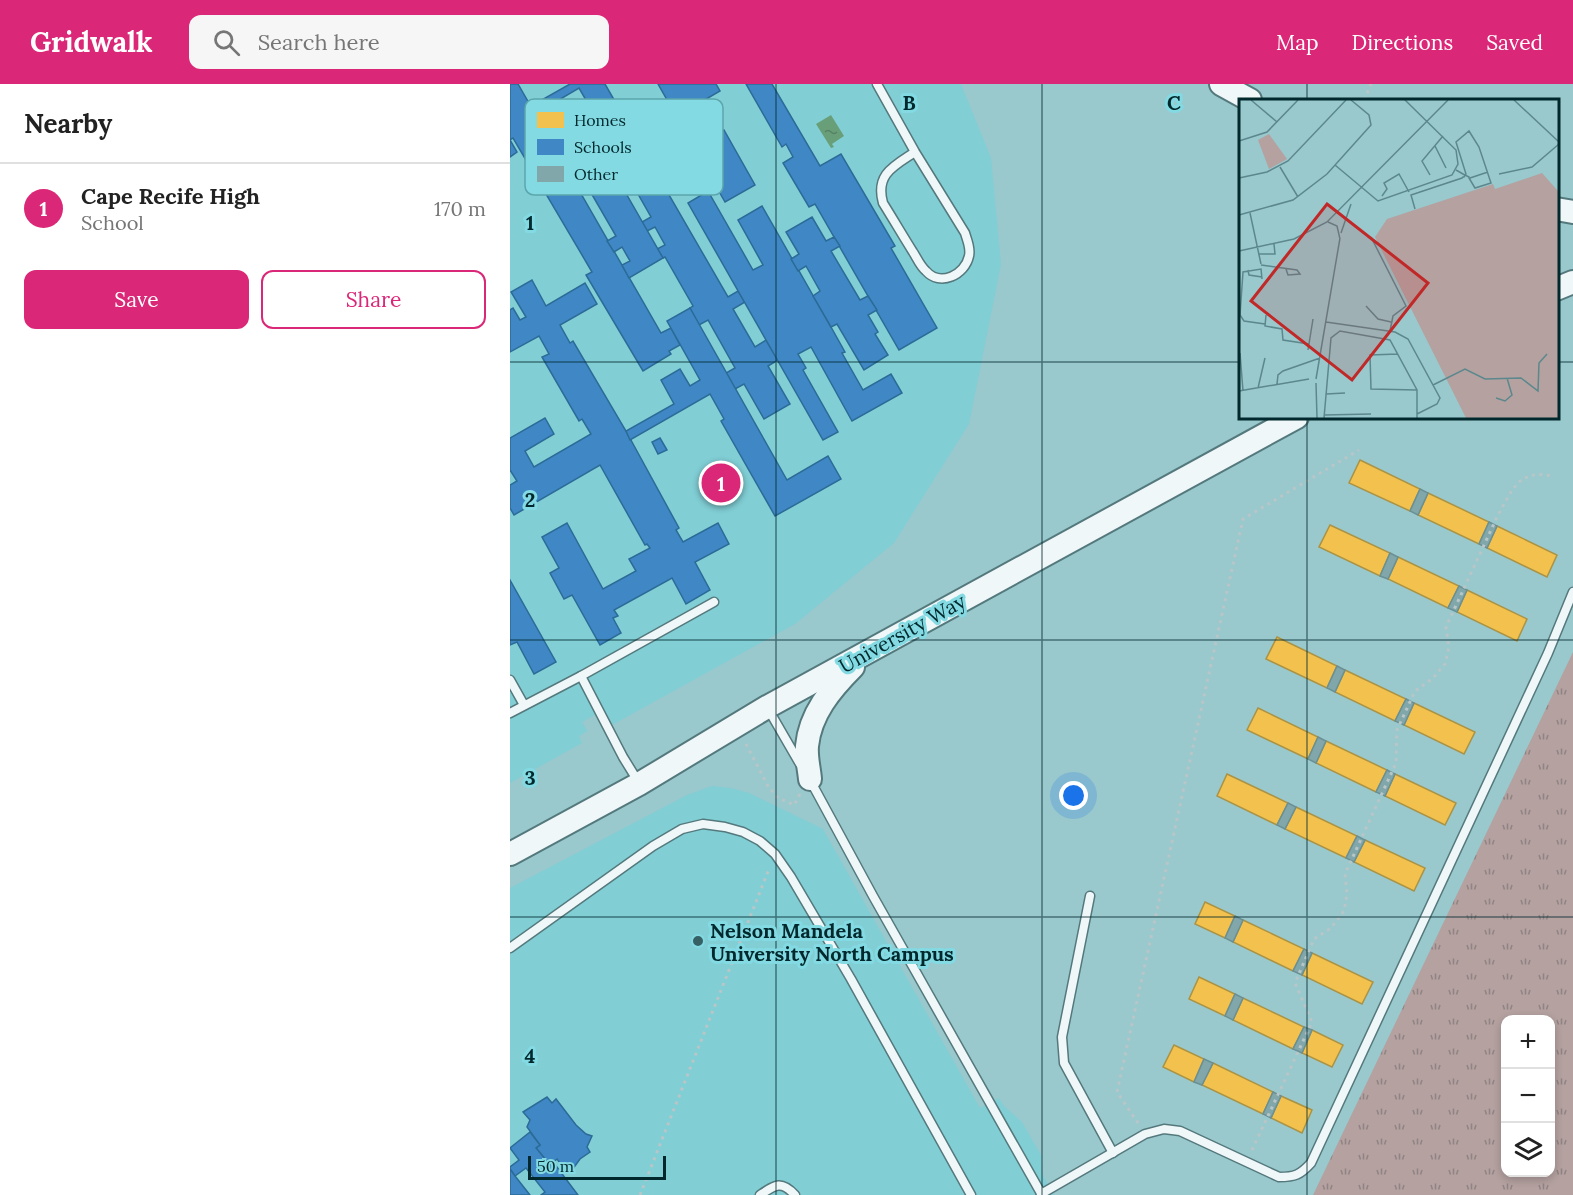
<!DOCTYPE html>
<html lang="en">
<head>
<meta charset="utf-8">
<style>
  body { margin:0; font-family:Lora,serif; background:#f6f6f6; color:#222 }
  .controls { position:absolute; right:18px; bottom:18px; display:grid; overflow:hidden; border-radius:12px; box-shadow:0 3px 9px #0003 }
  .controls button { width:54px; height:54px; display:grid; place-items:center; padding:0; border:0; border-bottom:2px solid #e0e0e0; background:#fff; color:#222; font:30px sans-serif }
  .scale { position:absolute; left:18px; bottom:15px; width:138px; box-sizing:border-box; padding-left:6px; border:3px solid #01282c; border-top:0; font-size:16px; line-height:21px; white-space:nowrap; color:#01282c; -webkit-text-stroke:4px #83dae3; paint-order:stroke }
  .you { position:absolute; left:564px; top:712px; width:21px; height:21px; margin:-15px; border:4px solid #fff; border-radius:50%; background:#1a73e8; box-shadow:0 0 0 9px #1a73e833 }
  .badge { display:grid; place-items:center; width:39px; height:39px; border-radius:50%; background:#db2777; color:#fff; font-size:20px; font-weight:700 }
  .pin { position:absolute; translate:-50% -50%; border:3px solid #fff; box-shadow:0 2px 6px #0006 }
  .list { margin:0; padding:0; list-style:none }
  h2 { display:flex; justify-content:space-between; align-items:center; height:78px; margin:0; padding:0 24px; font-size:26px }
  h2 small { font-size:20px; font-weight:400; color:#767676 }
  .list li { display:grid; grid-template-columns:39px 1fr auto; gap:18px; align-items:center; box-sizing:border-box; height:90px; padding:0 24px; border-top:2px solid #e0e0e0 }
  .list b { display:block; font-size:22px; white-space:nowrap }
  .list p { margin:0; font-size:20px; white-space:nowrap; color:#767676 }
  .list em { font-size:20px; font-style:normal; color:#767676 }
  .actions { display:flex; gap:12px; padding:18px 24px }
  .actions a { flex:1; padding:14px 0; border:2px solid #db2777; border-radius:12px; text-align:center; font-size:21px; color:#db2777 }
  .actions .main { background:#db2777; color:#fff }
  .icon { flex:none; width:33px; height:33px; fill:none; stroke:currentColor; stroke-width:2; stroke-linecap:round; stroke-linejoin:round }
  .map { position:relative; flex:none; width:1063px; height:1111px; overflow:hidden }
  header { display:flex; align-items:center; gap:36px; box-sizing:border-box; height:84px; padding:0 30px; background:#db2777; color:#fff }
  header strong { font-size:28px }
  nav { display:flex; gap:33px; margin-inline-start:auto; font-size:21px }
  .search { width:420px; height:54px; background:#f6f6f6; display:flex; align-items:center; gap:15px; box-sizing:border-box; padding:0 21px; border-radius:12px; color:#767676; font-size:22px }
  main { display:flex }
  aside { flex:1; background:#fff }
  .map>svg:first-child { display:block }
  .built { fill:#81ced5 }
  .grass { fill:url(#grass-tufts); fill-rule:evenodd }
  .water { fill:url(#water-ripples) }
  .homes { fill:#f2c14e; stroke:#aa9344; stroke-width:1.5 }
  .schools { fill:#3f88c5; stroke:#2c6b97; stroke-width:1.5 }
  .building { fill:#81a7ab; stroke:#699094; stroke-width:1.5 }
  .lines { fill:none; stroke-linecap:round; stroke-linejoin:round }
  .lane-casing { stroke:#54797d; stroke-width:11 }
  .secondary-casing { stroke:#54797d; stroke-width:26 }
  .path { stroke:#b8c6c8; stroke-width:3; stroke-dasharray:3 4.5; stroke-linecap:butt }
  .lane { stroke:#f0f7f8; stroke-width:8 }
  .secondary { stroke:#f0f7f8; stroke-width:22 }
  .grid { fill:none; stroke:#01282c; stroke-width:1.5; stroke-opacity:0.55 }
  .poi-dot { fill:#366064; stroke:#83dae3; stroke-width:2 }
  .labels { text-anchor:middle; dominant-baseline:central; stroke-width:6; stroke-linejoin:round; paint-order:stroke }
  .street-label { font-size:20px; fill:#01282c; stroke:#83dae3 }
  .poi-label { font-size:20px; font-weight:bold; fill:#01282c; stroke:#83dae3; text-anchor:start }
  .inset-road { fill:none; stroke:#5c888d; stroke-width:1.5 }
  .view { fill:#c12828; fill-opacity:0.15; stroke:#c12828; stroke-width:3 }
  .inset-edge { fill:none; stroke:#01282c; stroke-width:3 }
  .key { fill:#83dae3; stroke:#5ca5ac; stroke-width:1.5 }
  .key-label { font-size:16px; fill:#01282c }
  .grid-label { font-size:20px; text-anchor:middle; font-weight:bold; fill:#01282c; stroke:#83dae3; stroke-width:6; stroke-linejoin:round; paint-order:stroke }
</style>
</head>
<body>
<header>
<strong>Gridwalk</strong>
<div class="search"><svg class="icon" aria-label="search" viewBox="0 0 24 24"><circle cx="10" cy="10" r="6"/><path d="M15 15l6 6"/></svg>Search here</div>
<nav><a>Map</a><a>Directions</a><a>Saved</a></nav>
</header>
<main>
<aside>
<h2>Nearby<small></small></h2>
<ul class="list">
<li><span class="badge">1</span><div><b>Cape Recife High</b><p>School</p></div><em>170 m</em></li>
</ul>
<div class="actions"><a class="main">Save</a><a>Share</a></div>
</aside>
<div class="map">
<svg width="1063" height="1111" viewBox="0 0 1063 1111">
  <defs>
    <pattern id="grass-tufts" width="24" height="20" patternUnits="userSpaceOnUse" patternTransform="scale(1.5)"><rect width="24" height="20" fill="#b4a1a0"/><path d="M3 7l-1-3M5 7V3M7 7l1-3M15 17l-1-3M17 17v-4M19 17l1-3" fill="none" stroke="#908383"/></pattern>
    <pattern id="water-ripples" width="26" height="14" patternUnits="userSpaceOnUse" patternTransform="scale(1.5)"><rect width="26" height="14" fill="#699f78"/><path d="M2 4q2-2 4 0t4 0M15 11q2-2 4 0t4 0" fill="none" stroke="#548263"/></pattern>
  </defs>
  <rect width="100%" height="100%" fill="#99c8cd"/>
  <g class="built">
    <polygon points="0,0 451,0 481,74 491,180 459,340 384,459 285,540 102,641 93,626 72,638 77,647 69,652 72,659 0,699"/>
    <polygon points="202,702 221,704 239,709 313,745 470,1024 489,1014 494,1022 512,1038 531,1071 532,1090 544,1111 0,1111 0,804 177,711"/>
  </g>
  <path class="grass" d="M1063 568V1111H803ZM996 936H1040V1088H996Z"/>
  <polygon class="water" points="321,31 334,52 322,60 324,63 321,64 306,40"/>
  <g class="homes">
    <polygon points="850,376 910,405 900,427 839,399"/>
    <polygon points="918,409 979,438 969,460 908,431"/>
    <polygon points="820,441 880,469 870,492 809,463"/>
    <polygon points="987,442 1047,471 1037,493 977,464"/>
    <polygon points="888,473 949,502 938,524 878,495"/>
    <polygon points="957,506 1017,535 1007,557 947,528"/>
    <polygon points="767,553 827,582 817,604 756,575"/>
    <polygon points="835,586 896,615 885,637 825,608"/>
    <polygon points="904,619 965,648 954,670 894,641"/>
    <polygon points="748,624 808,653 798,675 737,646"/>
    <polygon points="816,657 877,686 866,708 806,679"/>
    <polygon points="717,690 778,719 767,741 707,712"/>
    <polygon points="885,690 946,719 935,741 875,712"/>
    <polygon points="786,723 847,752 836,774 775,745"/>
    <polygon points="855,756 915,784 904,807 844,778"/>
    <polygon points="695,818 725,832 715,854 685,840"/>
    <polygon points="733,836 794,865 783,887 723,858"/>
    <polygon points="802,869 863,898 852,920 792,891"/>
    <polygon points="689,893 725,910 715,932 679,915"/>
    <polygon points="733,914 794,943 783,965 723,936"/>
    <polygon points="802,946 833,961 822,983 792,969"/>
    <polygon points="664,961 694,975 684,998 653,983"/>
    <polygon points="703,979 763,1008 753,1030 692,1001"/>
    <polygon points="771,1012 802,1026 792,1049 761,1034"/>
  </g>
  <g class="schools">
    <polygon points="0,0 8,0 151,249 161,244 170,261 159,267 161,270 133,287 76,191 82,188 3,54 0,56 7,68 0,73"/>
    <polygon points="60,0 95,0 218,213 228,207 235,218 223,225 245,263 256,256 268,276 258,282 280,320 254,335 234,300 225,305 216,289 225,284 198,236 189,241 180,224 183,222 155,173 153,174 147,165 155,161 145,143 137,147 132,138 141,133 104,68 96,72 91,65 101,59 69,4 25,30 21,22"/>
    <polygon points="148,0 206,0 210,7 191,18 209,49 214,46 245,101 215,118"/>
    <polygon points="236,0 262,0 310,82 331,70 385,162 381,164 427,244 389,266 305,120 299,123 273,79 283,73 276,60 272,63"/>
    <polygon points="78,43 153,174 119,194 112,181 120,177 112,163 104,168 97,157 106,152 69,88 61,92 56,83 65,78 53,57"/>
    <polygon points="198,107 243,186 253,181 228,136 252,122 321,243 335,268 332,269 353,306 381,290 392,309 342,337 301,263 288,270 296,284 293,286 328,348 313,356 178,119"/>
    <polygon points="302,133 316,157 324,153 330,162 321,167 350,216 358,212 367,226 358,231 368,248 365,250 378,271 354,286 327,240 321,243 303,212 310,207 296,182 288,187 281,175 289,170 276,148"/>
    <polygon points="22,196 36,222 75,199 87,220 50,241 60,259 63,257 116,347 169,444 166,446 173,458 208,439 219,460 185,478 200,506 176,520 162,494 104,526 108,532 103,534 111,549 90,561 62,511 54,515 40,489 49,484 32,453 57,439 93,505 126,487 119,475 140,464 137,460 135,461 90,381 4,431 0,424 0,401 7,397 0,386 0,354 35,334 44,350 15,367 24,383 81,350 72,335 69,337 32,273 39,270 29,252 0,268 0,226 3,224 10,236 16,233 1,208"/>
    <polygon points="180,224 277,396 318,372 331,395 265,432 211,337 214,335 200,310 120,356 116,347 164,320 151,296 170,285 180,302 190,296 157,237"/>
    <polygon points="150,354 157,366 148,370 142,358"/>
    <polygon points="0,496 46,578 24,590 7,558 0,561"/>
    <polygon points="37,1013 42,1019 46,1015 66,1041 76,1050 82,1052 77,1063 80,1068 70,1075 62,1086 59,1083 56,1087 47,1075 40,1081 26,1064 30,1061 17,1043 20,1036 13,1028"/>
    <polygon points="20,1048 30,1061 26,1064 40,1081 43,1078 68,1111 31,1111 35,1108 16,1084 5,1092 0,1085 0,1083 9,1076 0,1064"/>
    <polygon points="0,1085 5,1092 20,1111 0,1111"/>
  </g>
  <g class="building">
    <polygon points="910,405 918,409 908,431 900,427"/>
    <polygon points="979,438 987,442 977,464 969,460"/>
    <polygon points="880,469 888,473 878,495 870,492"/>
    <polygon points="949,502 957,506 947,528 938,524"/>
    <polygon points="827,582 835,586 825,608 817,604"/>
    <polygon points="896,615 904,619 894,641 885,637"/>
    <polygon points="808,653 816,657 806,679 798,675"/>
    <polygon points="877,686 885,690 875,712 866,708"/>
    <polygon points="778,719 786,723 775,745 767,741"/>
    <polygon points="847,752 855,756 844,778 836,774"/>
    <polygon points="725,832 733,836 723,858 715,854"/>
    <polygon points="794,865 802,869 792,891 783,887"/>
    <polygon points="725,910 733,914 723,936 715,932"/>
    <polygon points="794,943 802,946 792,969 783,965"/>
    <polygon points="694,975 703,979 692,1001 684,998"/>
    <polygon points="763,1008 771,1012 761,1034 753,1030"/>
  </g>
  <g class="lines">
    <defs>
      <g id="lane">
        <path d="M367 0 405 68 455 149C457 156 461 164 459 172 455 191 430 203 416 187 410 182 407 174 403 168 393 152 383 135 373 119 365 90 384 82 405 68"/>
        <polyline points="71,592 113,673 129,699"/>
        <polyline points="0,596 14,621"/>
        <polyline points="257,623 290,680"/>
        <polyline points="0,629 71,592 204,518"/>
        <polyline points="300,696 363,812 532,1111"/>
        <polyline points="580,812 552,953 554,979 603,1069"/>
        <polyline points="0,864 143,762 172,745 193,740 215,743 233,748 250,757 265,770 281,793 341,895 461,1111"/>
        <path d="M531 1110 635 1050 654 1045 670 1047 769 1093C785 1093 790 1091 801 1079L1038 569 1063 508"/>
        <path d="M250 1111C265 1101 271 1096 285 1111"/>
      </g>
      <g id="secondary">
        <polyline points="711,0 740,16"/>
        <polyline points="1046,125 1063,128"/>
        <polyline points="1046,205 1063,198"/>
        <path d="M300 695C299 684 296 673 297 662 300 630 321 605 343 583"/>
        <polyline points="0,770 129,700 257,623 787,333"/>
      </g>
    </defs>
    <use href="#lane" class="lane-casing"/>
    <use href="#secondary" class="secondary-casing"/>
    <g class="path">
      <polyline points="854,16 861,0"/>
      <polyline points="236,660 258,702 268,714 284,721 290,710"/>
      <polyline points="628,1039 607,1008 733,435 849,366"/>
      <polyline points="742,1066 802,938 785,899 804,855 821,844 834,827 837,810 835,790 886,679 887,646 905,607 922,595 935,580 939,563 936,543 988,431 1002,406 1012,395 1027,390 1043,392"/>
      <polyline points="130,1111 259,785"/>
    </g>
    <use href="#lane" class="lane"/>
    <use href="#secondary" class="secondary"/>
  </g>
  <path class="grid" d="M266 0V1111M532 0V1111M797 0V16M0 278H730M1046 278H1063M797 333V1111M0 556H1063M0 833H1063"/>
  <circle class="poi-dot" cx="188" cy="857" r="6"/>
  <g class="labels">
    <g class="street-label">
      <text transform="translate(392 549) rotate(-29)">University Way</text>
    </g>
    <g class="poi-label">
      <text x="200" y="846">Nelson Mandela<tspan x="200" dy="23">University North Campus</tspan></text>
    </g>
  </g>
  <g transform="translate(729 15)">
    <rect width="320" height="320" fill="#99c8cd"/>
    <path d="M303 74 319 92V319H227L136 138 148 120 254 85 256 90Z" fill="#b4a1a0"/>
    <path d="M30 35 48 60 30 70 19 41Z" fill="#b4a1a0"/>
    <path class="inset-road" d="M12 1 38 23M275 1 320 43M0 42 28 33 59 1M196 47 207 69M96 66 139 102 213 76 219 65 217 51 166 1M41 68 59 98M260 75 293 68 320 45M191 76 183 62 204 37M0 79 28 73 49 62 107 1M231 79 249 73M143 97 148 90 145 84 160 75 170 93M176 110 172 96 223 79 224 78H225L226 76 227 75 217 43 230 32 240 48 252 84 236 89 230 79V78L224 75 217 71M11 114 22 165M0 116 54 101 88 75 132 26 130 16 112 1M89 123 98 127 101 140M102 134 112 105M132 138 167 207 154 217 151 232M0 152 55 140 88 123 209 1M20 155H36L35 145M22 166 58 171 61 175 49 176 47 170M9 171 10 176 23 178M23 180 22 170 4 173 1 216 5 222 26 225M127 207 139 220 152 223M27 216 26 227 43 230 44 241 70 245M87 223 156 233 169 240 201 299 198 305 178 315M69 251 74 220M1 254 4 292M159 255 131 256 132 290 178 291M77 280 101 139M77 284 78 319M38 285 39 276 44 272 81 259M194 286 226 270 246 280 282 279 299 292 300 264 308 255M19 289 26 259M0 292 70 280M87 295 106 294M257 299 266 302 273 296 268 279M85 316 132 315M85 319 92 239 101 232 151 241 178 291V319"/>
    <path class="view" d="M88 105 189 184 113 281 12 202Z"/>
    <rect width="320" height="320" class="inset-edge"/>
  </g>
  <rect x="15" y="15" width="198" height="96" rx="9" class="key"/>
  <rect x="27" y="28" width="27" height="16" fill="#f2c14e"/>
  <rect x="27" y="55" width="27" height="16" fill="#3f88c5"/>
  <rect x="27" y="82" width="27" height="16" fill="#81a7ab"/>
  <g class="key-label">
    <text x="64" y="42">Homes</text>
    <text x="64" y="69">Schools</text>
    <text x="64" y="96">Other</text>
  </g>
  <g class="grid-label">
    <text x="399" y="26">B</text>
    <text x="664" y="26">C</text>
    <text x="20" y="146">1</text>
    <text x="20" y="423">2</text>
    <text x="20" y="701">3</text>
    <text x="20" y="979">4</text>
  </g>
</svg>
<div class="controls">
<button>+</button>
<button>−</button>
<button><svg class="icon" aria-label="layers" viewBox="0 0 24 24"><path d="M12 4l9 5-9 5-9-5zM3 14l9 5 9-5"/></svg></button>
</div>
<div class="scale">50 m</div>
<div class="you"></div>
<div class="pin badge" style="left:211px;top:399px">1</div>
</div>
</main>
</body>
</html>
